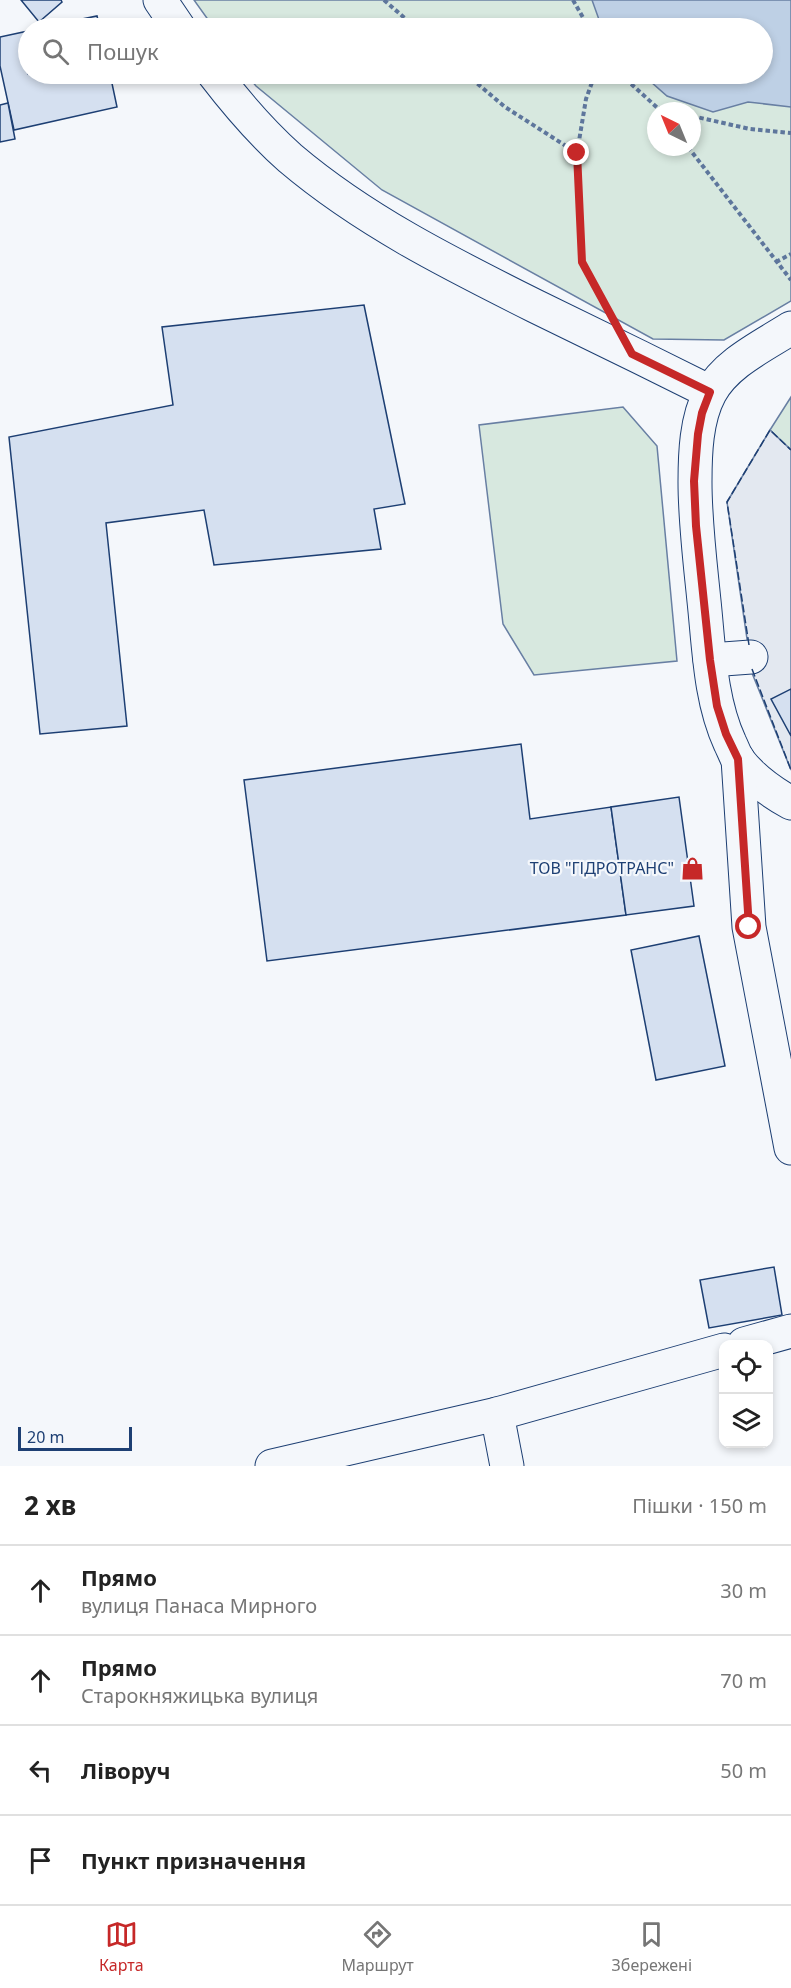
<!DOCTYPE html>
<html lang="uk">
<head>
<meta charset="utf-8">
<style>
  body { margin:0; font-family:"Noto Sans",sans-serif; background:#f6f6f6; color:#222 }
  .controls { position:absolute; right:18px; bottom:18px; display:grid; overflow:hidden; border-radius:12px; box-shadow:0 3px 9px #0003 }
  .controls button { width:54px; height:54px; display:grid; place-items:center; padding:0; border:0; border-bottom:2px solid #e0e0e0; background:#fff; color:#222; font:30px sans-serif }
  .compass { position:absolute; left:647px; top:102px; width:54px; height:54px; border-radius:50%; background:#fff; box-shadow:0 3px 9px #0003; rotate:317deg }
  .scale { position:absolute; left:18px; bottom:15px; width:114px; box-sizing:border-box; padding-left:6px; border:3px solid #1d3f73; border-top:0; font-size:16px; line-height:21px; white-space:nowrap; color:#1d3f73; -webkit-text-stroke:4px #f4f7fb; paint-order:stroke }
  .stop { position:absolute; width:18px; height:18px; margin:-14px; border:4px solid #c62828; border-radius:50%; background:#fff }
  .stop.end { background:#c62828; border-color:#fff; box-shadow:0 2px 6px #0008 }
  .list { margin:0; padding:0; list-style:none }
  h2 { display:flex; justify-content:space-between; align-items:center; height:78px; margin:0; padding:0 24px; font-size:26px }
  h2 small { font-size:20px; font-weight:400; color:#767676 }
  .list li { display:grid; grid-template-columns:39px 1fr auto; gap:18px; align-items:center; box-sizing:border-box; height:90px; padding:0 24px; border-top:2px solid #e0e0e0 }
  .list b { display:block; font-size:22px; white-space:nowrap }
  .list p { margin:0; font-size:20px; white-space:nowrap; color:#767676 }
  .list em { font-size:20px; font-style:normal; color:#767676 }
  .icon { flex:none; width:33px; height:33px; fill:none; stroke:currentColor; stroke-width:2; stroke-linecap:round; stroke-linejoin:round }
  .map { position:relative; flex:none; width:791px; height:1466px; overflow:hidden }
  .search { position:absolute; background:#fff; box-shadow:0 3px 9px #0003; left:18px; right:18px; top:18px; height:66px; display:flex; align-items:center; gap:15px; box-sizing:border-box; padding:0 21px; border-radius:33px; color:#767676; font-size:22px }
  .sheet { height:438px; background:#fff }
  nav { display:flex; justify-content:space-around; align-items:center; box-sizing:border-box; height:84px; border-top:2px solid #e0e0e0; background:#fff; font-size:16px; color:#767676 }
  nav a { display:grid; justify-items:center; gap:3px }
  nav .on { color:#c62828 }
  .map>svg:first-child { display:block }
  .green { fill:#d7e8df; stroke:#687fa3; stroke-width:1.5; fill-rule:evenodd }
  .parking { fill:#e3e8f0; stroke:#687fa3; stroke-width:1.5 }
  .water { fill:#bed0e5; stroke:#687fa3; stroke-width:1.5 }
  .building { fill:#d5e0f0; stroke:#1d3f73; stroke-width:1.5 }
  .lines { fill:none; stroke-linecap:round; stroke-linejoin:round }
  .minor-casing { stroke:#1d3f73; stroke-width:35 }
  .path { stroke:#5e769c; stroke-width:4; stroke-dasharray:4.5 3; stroke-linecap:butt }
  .minor { stroke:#f4f7fb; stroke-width:33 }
  .fence { stroke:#1d3f73; stroke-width:1.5; stroke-dasharray:8 3; stroke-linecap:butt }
  .route { stroke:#c62828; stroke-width:8 }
  .labels { text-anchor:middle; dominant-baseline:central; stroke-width:4.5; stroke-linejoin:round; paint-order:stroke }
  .poi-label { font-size:16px; fill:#1d3f73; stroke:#f4f7fb; text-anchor:end }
</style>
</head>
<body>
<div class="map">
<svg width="791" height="1466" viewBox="0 0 791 1466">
  <rect width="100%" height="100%" fill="#f4f7fb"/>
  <g class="green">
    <path d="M194 0H791V301L724 340 653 339 382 190 256 86 246 74H762V28H214ZM656 111H692V147H656Z"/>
    <polygon points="791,397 791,450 770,430"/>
    <polygon points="623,407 657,446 677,661 534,675 503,624 479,425"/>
  </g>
  <polygon class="parking" points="770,430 791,450 791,770 752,673 727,502"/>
  <polygon class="water" points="592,0 791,0 791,107 748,102 713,112 667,96 642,74 762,74 762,28 602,28"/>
  <g class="building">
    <polygon points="21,0 61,0 62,2 39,22"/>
    <polygon points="97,16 100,28 38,28"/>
    <polygon points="28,31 28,74 110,74 117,107 14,130 0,66 0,37"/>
    <polygon points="8,103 15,139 0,142 0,105"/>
    <polygon points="364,305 405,504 374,509 381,549 214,565 204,510 106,523 127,726 40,734 9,437 173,405 162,327"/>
    <polygon points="791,689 791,736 771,699"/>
    <polygon points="521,744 530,819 611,807 626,915 267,961 244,780"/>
    <polygon points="679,797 694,906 626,915 611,807"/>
    <polygon points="699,936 725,1066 656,1080 631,950"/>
    <polygon points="774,1267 782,1315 709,1328 700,1280"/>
  </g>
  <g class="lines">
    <defs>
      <g id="minor">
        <polyline points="160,0 179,28"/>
        <path d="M214 74C237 104 262 133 290 158 363 220 449 263 535 306 593 334 652 363 710 392"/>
        <path d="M791 328C763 346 726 363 710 393 696 419 695 454 695 482 695 522 700 561 704 601 709 648 710 700 730 743 733 749 735 755 738 760 752 778 771 792 791 803"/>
        <polyline points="710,660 751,657"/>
        <polyline points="738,759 749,927 791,1148"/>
        <polyline points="744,1344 791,1331"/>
        <polyline points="497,1414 507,1466"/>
        <polyline points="272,1466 497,1414 724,1350"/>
      </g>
    </defs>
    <use href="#minor" class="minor-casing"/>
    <g class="path">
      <polyline points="384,0 416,28"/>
      <polyline points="573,0 589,28"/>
      <polyline points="466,74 505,107 577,153 582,262 601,296"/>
      <polyline points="620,74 661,111"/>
      <polyline points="659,108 672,111"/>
      <polyline points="692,116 750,129 791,133"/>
      <polyline points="688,147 791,280"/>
      <polyline points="577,153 586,99 595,74"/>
      <polyline points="776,262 791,254"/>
    </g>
    <use href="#minor" class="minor"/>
    <g class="fence">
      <polyline points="749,645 727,502 770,430 791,450"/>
      <polyline points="752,669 791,770"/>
    </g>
  </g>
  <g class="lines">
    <polyline class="route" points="577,153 582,262 632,354 710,392 702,413 698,434 694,481 696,526 710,660 717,706 726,734 738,759 749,927"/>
  </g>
  <defs>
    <symbol id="shop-bare" viewBox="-9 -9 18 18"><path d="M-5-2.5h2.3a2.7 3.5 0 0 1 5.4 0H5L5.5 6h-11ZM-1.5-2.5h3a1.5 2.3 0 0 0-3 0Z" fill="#c62828" stroke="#f4f7fb" stroke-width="2.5" paint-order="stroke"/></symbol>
  </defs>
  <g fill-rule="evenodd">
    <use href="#shop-bare" x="676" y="852" width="33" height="33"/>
  </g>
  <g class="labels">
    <g class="poi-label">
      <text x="674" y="868">ТОВ "ГІДРОТРАНС"</text>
    </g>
  </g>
</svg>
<div class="controls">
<button><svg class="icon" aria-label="locate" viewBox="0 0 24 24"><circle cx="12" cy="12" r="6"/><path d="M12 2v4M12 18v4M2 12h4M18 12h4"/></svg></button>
<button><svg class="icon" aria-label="layers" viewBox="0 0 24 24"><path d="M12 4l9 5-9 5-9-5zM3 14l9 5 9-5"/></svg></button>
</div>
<svg class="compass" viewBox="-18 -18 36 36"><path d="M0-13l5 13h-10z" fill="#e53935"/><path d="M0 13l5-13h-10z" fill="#767676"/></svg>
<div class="scale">20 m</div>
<div class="stop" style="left:749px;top:927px"></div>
<div class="stop end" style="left:577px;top:153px"></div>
<div class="search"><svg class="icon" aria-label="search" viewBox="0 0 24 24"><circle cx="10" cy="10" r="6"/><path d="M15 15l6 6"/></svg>Пошук</div>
</div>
<section class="sheet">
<h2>2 хв<small>Пішки · 150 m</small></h2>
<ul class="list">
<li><svg class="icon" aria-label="ahead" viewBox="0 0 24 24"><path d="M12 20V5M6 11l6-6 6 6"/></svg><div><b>Прямо</b><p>вулиця Панаса Мирного</p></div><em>30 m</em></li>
<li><svg class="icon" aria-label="ahead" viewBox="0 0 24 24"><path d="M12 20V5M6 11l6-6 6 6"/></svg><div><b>Прямо</b><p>Старокняжицька вулиця</p></div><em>70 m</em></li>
<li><svg class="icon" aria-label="left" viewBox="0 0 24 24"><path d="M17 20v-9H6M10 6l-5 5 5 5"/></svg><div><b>Ліворуч</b></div><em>50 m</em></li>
<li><svg class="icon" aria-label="arrive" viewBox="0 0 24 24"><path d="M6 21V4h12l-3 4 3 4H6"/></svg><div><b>Пункт призначення</b></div></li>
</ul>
</section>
<nav>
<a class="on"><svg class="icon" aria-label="map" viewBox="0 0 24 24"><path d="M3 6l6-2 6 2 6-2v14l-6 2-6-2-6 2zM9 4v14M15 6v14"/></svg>Карта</a>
<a><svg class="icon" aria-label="directions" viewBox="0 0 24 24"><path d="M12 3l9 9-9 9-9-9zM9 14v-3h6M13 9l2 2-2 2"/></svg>Маршрут</a>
<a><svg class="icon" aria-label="saved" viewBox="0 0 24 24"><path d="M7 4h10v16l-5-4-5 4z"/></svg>Збережені</a>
</nav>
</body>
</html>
